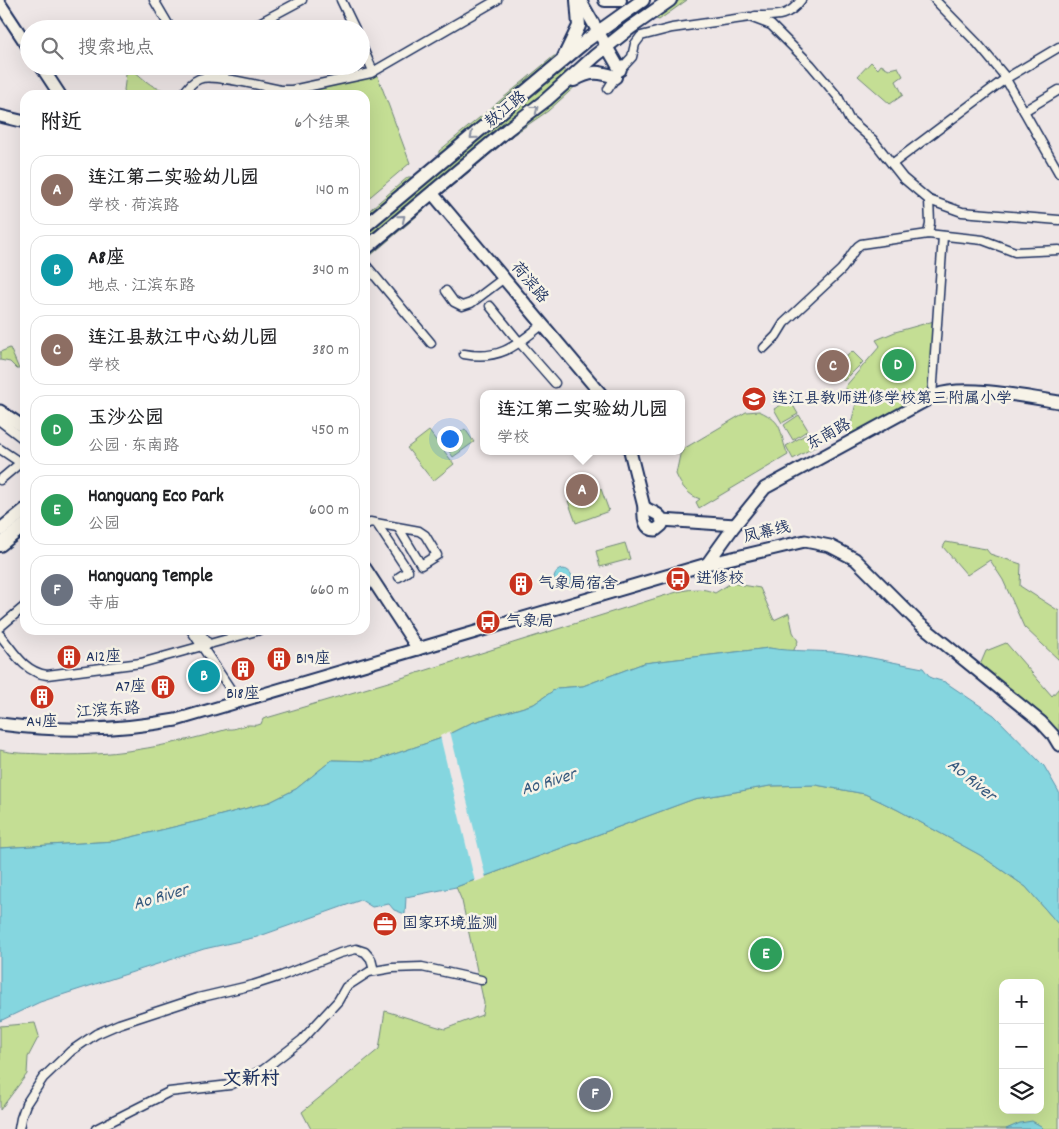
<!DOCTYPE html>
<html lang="zh">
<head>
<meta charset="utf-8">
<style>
  body { margin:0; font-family:Dekko,"LXGW WenKai TC",sans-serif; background:#f2f2f2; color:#202124 }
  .controls { position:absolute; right:15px; bottom:15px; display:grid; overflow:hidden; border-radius:10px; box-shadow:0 5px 20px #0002 }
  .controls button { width:45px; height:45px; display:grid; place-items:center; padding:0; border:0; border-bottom:1px solid #e0e0e0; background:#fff; color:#202124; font:25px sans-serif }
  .you { position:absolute; left:449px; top:438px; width:18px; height:18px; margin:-12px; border:4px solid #fff; border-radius:50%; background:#1a73e8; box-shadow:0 0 0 8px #1a73e833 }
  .badge { display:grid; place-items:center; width:32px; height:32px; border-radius:50%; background:#0f766e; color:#fff; font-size:16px; font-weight:700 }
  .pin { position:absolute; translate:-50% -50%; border:2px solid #fff; box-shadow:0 1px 5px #0006 }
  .popup { position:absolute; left:480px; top:390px; width:205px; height:65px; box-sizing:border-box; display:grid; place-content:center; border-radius:10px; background:#fff; filter:drop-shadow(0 1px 4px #0005); font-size:16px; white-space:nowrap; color:#757577 }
  .popup b { font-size:19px; color:#202124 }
  .popup::after { content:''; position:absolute; left:50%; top:100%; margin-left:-10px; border:10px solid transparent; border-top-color:#fff }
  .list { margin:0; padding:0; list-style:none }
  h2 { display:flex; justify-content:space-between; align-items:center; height:65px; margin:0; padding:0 20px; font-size:21px }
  h2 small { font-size:16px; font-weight:400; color:#757577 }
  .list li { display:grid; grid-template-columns:32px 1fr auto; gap:15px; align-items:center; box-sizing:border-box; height:70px; margin:0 10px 10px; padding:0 10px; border:1px solid #e0e0e0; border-radius:15px }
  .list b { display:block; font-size:19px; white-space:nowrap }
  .list p { margin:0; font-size:16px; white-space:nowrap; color:#757577 }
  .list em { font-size:16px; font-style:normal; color:#757577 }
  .icon { flex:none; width:28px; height:28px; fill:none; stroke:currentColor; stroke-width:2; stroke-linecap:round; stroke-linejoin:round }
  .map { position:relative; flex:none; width:1059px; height:1129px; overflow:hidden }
  .search { position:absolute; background:#fff; box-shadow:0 5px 20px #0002; left:20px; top:20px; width:350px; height:55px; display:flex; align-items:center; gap:12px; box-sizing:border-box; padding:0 18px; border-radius:28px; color:#757577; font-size:19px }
  .panel { position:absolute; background:#fff; box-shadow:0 5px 20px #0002; left:20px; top:90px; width:350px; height:545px; border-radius:15px }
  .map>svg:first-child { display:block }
  .green { fill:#c4de94; stroke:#708679; fill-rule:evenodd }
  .water { fill:#85d6df; stroke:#5b93ab }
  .pier { fill:#eee6e6 }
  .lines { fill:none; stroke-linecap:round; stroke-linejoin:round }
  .street-casing { stroke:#1b2f5e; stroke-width:11 }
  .secondary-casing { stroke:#1b2f5e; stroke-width:15 }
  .primary-casing { stroke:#1b2f5e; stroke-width:16 }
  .street { stroke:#f7f3e8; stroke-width:8 }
  .secondary { stroke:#f7f3e8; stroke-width:11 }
  .primary { stroke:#f7f3e8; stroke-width:12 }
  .oneway { stroke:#8991a3 }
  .labels { text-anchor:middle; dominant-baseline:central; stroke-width:5; stroke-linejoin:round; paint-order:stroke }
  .street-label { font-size:16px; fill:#1b2f5e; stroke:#f7f3e8 }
  .poi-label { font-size:16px; fill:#1b2f5e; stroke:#f7f3e8; text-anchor:start }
  .water-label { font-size:18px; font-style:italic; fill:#36597e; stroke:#f7f3e8 }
  .quarter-label { font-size:19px; font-weight:bold; fill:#1b2f5e; stroke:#f7f3e8 }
</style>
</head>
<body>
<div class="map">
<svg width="1059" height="1129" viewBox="0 0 1059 1129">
  <rect width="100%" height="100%" fill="#eee6e6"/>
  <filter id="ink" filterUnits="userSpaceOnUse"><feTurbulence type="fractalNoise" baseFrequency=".02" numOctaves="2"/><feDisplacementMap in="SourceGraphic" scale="10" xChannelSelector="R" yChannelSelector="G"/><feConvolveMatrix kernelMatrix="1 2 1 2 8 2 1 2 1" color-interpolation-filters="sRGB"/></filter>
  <g filter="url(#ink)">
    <g class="green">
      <polygon points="680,0 687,0 659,20 656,19 656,17"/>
      <polygon points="554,56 556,56 557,60 439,156 439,151"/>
      <polygon points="871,62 878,69 881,65 889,69 898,67 903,76 896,81 903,95 890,104 858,76"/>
      <path d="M127 67C142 74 149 90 168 90L174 95H126L124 90Z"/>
      <polygon points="562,68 565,69 565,75 365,242 365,233"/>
      <polygon points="377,74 410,163 365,201 365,95 318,95 315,90"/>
      <polygon points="577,81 579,83 548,111 513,135 446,191 445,189 485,153 550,105"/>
      <polygon points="408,177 411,177 412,179 365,219 365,214"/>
      <polygon points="422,207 424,208 424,210 370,256 367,257 368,254"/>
      <polygon points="934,321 929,383 925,393 850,435 849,432 856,403 845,387 880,346 876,340 895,332"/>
      <polygon points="10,348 19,369 17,369 10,362 0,360 0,352"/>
      <polygon points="852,351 863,362 844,381 833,371"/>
      <polygon points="790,400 798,414 782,423 774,409"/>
      <path d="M759 411C786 423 778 432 788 455L699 508 696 502 700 499C688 495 681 486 676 474L680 455 685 448 746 412Z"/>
      <polygon points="799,415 808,430 793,440 784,425"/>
      <polygon points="465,429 474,442 453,457 444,444"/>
      <polygon points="429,431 454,464 433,481 407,448"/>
      <polygon points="810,432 818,445 793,459 786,446"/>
      <polygon points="601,489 609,511 576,523 568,501"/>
      <polygon points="946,542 986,549 990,554 1021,564 1020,586 1059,611 1059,660 1024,627 1003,580 990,560 967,575 943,547"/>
      <polygon points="625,543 630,559 600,567 596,551"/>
      <path d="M731 583 760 588 774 620 789 613 793 632 798 641 793 652 769 648 644 663 583 686 557 688 534 704 471 723 439 739 374 761 332 760 296 789 270 802 203 820 115 841 0 848V750C14 754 28 753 42 754 109 758 165 747 228 729 236 730 242 725 249 725 254 725 256 726 261 724L263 719 395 680 663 596C681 591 698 585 715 593Z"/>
      <polygon points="1006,643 1052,696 1059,688 1059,732 1047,718 980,665 986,651"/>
      <path d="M816 785 865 794 898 810 980 855 1026 887 1059 925V1129H311L302 1112 379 1049 385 1011 445 1029 482 1015 484 1003 462 901 456 887 694 799 770 786ZM1003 983H1040V1110H1003Z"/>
      <polygon points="35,1023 39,1036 28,1057 27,1074 0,1110 0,1026"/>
    </g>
    <g class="water">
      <circle cx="563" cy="578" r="9"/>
      <path d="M769 648C794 652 818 650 843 653 870 657 896 663 923 668L931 678 945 682 994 715 1044 766 1059 792V925L1026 887 980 855 898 810 865 794 816 785 770 786 694 799 456 887 406 897 405 914 394 910 389 904 372 907 361 900 257 937 204 949 40 1002 0 1021V848L115 841 203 820 270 802 296 789 332 760 374 761 439 739 471 723 534 704 557 688 583 686 644 663Z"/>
      <polygon points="1032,1121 1041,1126 1044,1129 1006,1129 1020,1123"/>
    </g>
    <polygon class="pier" points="450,731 486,878 475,882 440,736"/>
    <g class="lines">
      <defs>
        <g id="street">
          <polyline points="154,0 171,29"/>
          <polyline points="341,0 355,29"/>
          <polyline points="935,0 977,43 1003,74 1059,173"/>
          <path d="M755 16C775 16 788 18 801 0"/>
          <polyline points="253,29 259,23 302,0"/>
          <polyline points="361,44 373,71"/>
          <polyline points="224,79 224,66"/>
          <polyline points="608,89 620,70 632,57 635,44 641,36 672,28 750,17 771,25 811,65 838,97 849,119 873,140 903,178 929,200 962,212 1059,220"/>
          <path d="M183 95C187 88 192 82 199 79 212 73 265 87 281 90H292L371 73 497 0"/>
          <polyline points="1024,111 1059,90"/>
          <polyline points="892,164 1005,79 1059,47"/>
          <polyline points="928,234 930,223 929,200"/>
          <polyline points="365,264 431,343"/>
          <polyline points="446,291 454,302 462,306 471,303 504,278"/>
          <polyline points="490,306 520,343 555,383"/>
          <path d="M764 348 776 336 784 323 841 270C849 262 852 249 861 244L928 234 983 240 1015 252 1059 250"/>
          <path d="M464 354C500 361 517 345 543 324"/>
          <polyline points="932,397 943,236"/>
          <polyline points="0,421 25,440"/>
          <polyline points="0,449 21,463"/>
          <polyline points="0,480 25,459"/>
          <polyline points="377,524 408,571 399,577"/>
          <polyline points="365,525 370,522 419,531 425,535 437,555 421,565 398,527"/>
          <polyline points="0,627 25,606"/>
          <polyline points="191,630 239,702"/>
          <polyline points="198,630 207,642"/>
          <path d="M0 635C14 652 24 672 47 675L141 663 260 630"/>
          <polyline points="19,1129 21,1118 26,1104 43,1078 71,1051 96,1034 119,1024 198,998 253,985 281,976 340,953 356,949 365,952 371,959 373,967"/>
          <polyline points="96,1129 169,1092 230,1085 263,1070 302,1040 338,1001 346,987 369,972 392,968 422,967 481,980"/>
        </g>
        <g id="secondary">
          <polyline points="580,0 620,70"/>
          <polyline points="0,4 29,48"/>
          <polyline points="41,66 60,95"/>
          <polyline points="0,116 25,122"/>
          <polyline points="432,193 601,394"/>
          <polyline points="0,411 25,428"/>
          <path d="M630 451 644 507C643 517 644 530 656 530L662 525V520"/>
          <path d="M644 507C650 512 659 512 662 520L735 525"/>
          <path d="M707 564 735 525 765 488 936 395C964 384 1028 397 1059 402"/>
          <polyline points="365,568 418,649"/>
          <path d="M0 724C62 732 114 731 176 720L707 564 805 541 830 546 855 559 920 624 1041 722 1053 735 1059 745"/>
        </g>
        <g id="primary">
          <polyline points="605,0 620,0"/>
          <polyline points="564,57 579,26 577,0"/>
          <path d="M574 80C590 71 598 71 615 77"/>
          <polyline points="365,226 587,40 643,0"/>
          <polyline points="365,249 508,129 546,100 595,56 630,28 670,0"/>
          <polyline points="0,530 25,510"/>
          <polyline points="0,545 25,525"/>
        </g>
      </defs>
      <use href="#street" class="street-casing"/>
      <use href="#secondary" class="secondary-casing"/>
      <use href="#primary" class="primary-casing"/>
      <use href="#street" class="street"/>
      <use href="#secondary" class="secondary"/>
      <use href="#primary" class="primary"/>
    </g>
    <defs><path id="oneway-chevron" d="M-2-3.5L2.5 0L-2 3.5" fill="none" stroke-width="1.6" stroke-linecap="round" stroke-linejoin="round" transform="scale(1.25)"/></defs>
    <g class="oneway">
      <use href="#oneway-chevron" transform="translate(535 109) rotate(-38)"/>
      <use href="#oneway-chevron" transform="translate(473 136) rotate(140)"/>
      <use href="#oneway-chevron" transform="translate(402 218) rotate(-40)"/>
    </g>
  </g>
  <defs>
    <symbol id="school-disc" viewBox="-11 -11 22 22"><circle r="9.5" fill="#c8321e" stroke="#f7f3e8"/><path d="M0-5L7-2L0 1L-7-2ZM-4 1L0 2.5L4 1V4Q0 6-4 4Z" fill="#fff"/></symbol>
    <symbol id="bus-disc" viewBox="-11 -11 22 22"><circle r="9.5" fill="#c8321e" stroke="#f7f3e8"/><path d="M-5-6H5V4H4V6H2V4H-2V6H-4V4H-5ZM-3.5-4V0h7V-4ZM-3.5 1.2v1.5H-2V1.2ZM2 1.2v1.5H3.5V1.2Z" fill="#fff"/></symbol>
    <symbol id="building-disc" viewBox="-11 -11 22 22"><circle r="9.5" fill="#c8321e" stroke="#f7f3e8"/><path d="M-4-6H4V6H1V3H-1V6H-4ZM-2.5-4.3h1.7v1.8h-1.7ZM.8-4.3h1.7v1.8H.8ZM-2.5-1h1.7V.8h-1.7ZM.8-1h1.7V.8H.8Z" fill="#fff"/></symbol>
    <symbol id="office-disc" viewBox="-11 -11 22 22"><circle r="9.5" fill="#c8321e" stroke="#f7f3e8"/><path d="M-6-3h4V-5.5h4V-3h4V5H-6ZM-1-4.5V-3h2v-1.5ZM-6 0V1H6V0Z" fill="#fff"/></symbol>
  </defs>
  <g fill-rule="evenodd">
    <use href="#school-disc" x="740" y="385" width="28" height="28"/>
    <use href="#bus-disc" x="664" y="565" width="28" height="28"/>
    <use href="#building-disc" x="507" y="570" width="28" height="28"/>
    <use href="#bus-disc" x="474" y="608" width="28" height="28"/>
    <use href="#building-disc" x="55" y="643" width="28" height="28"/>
    <use href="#building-disc" x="265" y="645" width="28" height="28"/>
    <use href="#building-disc" x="229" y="655" width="28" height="28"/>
    <use href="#building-disc" x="149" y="673" width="28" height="28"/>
    <use href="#building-disc" x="28" y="683" width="28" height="28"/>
    <use href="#office-disc" x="371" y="910" width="28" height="28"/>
  </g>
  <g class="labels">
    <g class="street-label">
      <text transform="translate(506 110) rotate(-39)">敖江路</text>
      <text transform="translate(529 283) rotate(50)">荷滨路</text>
      <text transform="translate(829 435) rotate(-29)">东南路</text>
      <text transform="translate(767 533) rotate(-13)">凤幕线</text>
      <text transform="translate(108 711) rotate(-4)">江滨东路</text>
    </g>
    <g class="poi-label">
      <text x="772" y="399">连江县教师进修学校第三附属小学</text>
      <text x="696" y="579">进修校</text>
      <text x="538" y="584">气象局宿舍</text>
      <text x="506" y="622">气象局</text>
      <text x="86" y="657">A12座</text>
      <text x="296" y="659">B19座</text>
      <text x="146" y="687" text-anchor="end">A7座</text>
      <text x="243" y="694" text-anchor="middle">B18座</text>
      <text x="42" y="722" text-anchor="middle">A4座</text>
      <text x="402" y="924">国家环境监测</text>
    </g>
    <g class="water-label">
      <text transform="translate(971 781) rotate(39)">Ao River</text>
      <text transform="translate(549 783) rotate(-17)">Ao River</text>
      <text transform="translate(161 898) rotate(-16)">Ao River</text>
    </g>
    <g class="quarter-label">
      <text x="251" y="1080">文新村</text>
    </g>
  </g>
</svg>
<div class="controls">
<button>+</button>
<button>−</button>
<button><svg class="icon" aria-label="layers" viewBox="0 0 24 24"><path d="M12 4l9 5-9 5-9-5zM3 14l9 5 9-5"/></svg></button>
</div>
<div class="you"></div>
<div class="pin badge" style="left:582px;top:490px;background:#8d6e63">A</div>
<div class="popup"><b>连江第二实验幼儿园</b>学校</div>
<div class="pin badge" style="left:204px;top:676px;background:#0f9aa8">B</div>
<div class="pin badge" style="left:833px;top:366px;background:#8d6e63">C</div>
<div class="pin badge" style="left:898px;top:365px;background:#2e9e5b">D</div>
<div class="pin badge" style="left:766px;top:954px;background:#2e9e5b">E</div>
<div class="pin badge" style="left:595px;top:1094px;background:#6b7280">F</div>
<div class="search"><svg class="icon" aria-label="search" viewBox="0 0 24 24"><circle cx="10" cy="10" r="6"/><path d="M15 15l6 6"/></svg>搜索地点</div>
<section class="panel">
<h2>附近<small>6个结果</small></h2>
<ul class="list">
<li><span class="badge" style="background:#8d6e63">A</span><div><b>连江第二实验幼儿园</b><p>学校 · 荷滨路</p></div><em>140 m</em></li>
<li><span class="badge" style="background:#0f9aa8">B</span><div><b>A8座</b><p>地点 · 江滨东路</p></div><em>340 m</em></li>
<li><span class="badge" style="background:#8d6e63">C</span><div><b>连江县敖江中心幼儿园</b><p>学校</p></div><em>380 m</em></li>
<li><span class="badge" style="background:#2e9e5b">D</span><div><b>玉沙公园</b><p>公园 · 东南路</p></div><em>450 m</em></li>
<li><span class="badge" style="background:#2e9e5b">E</span><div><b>Hanguang Eco Park</b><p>公园</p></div><em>600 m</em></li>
<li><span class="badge" style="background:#6b7280">F</span><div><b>Hanguang Temple</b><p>寺庙</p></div><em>660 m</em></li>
</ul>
</section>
</div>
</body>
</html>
